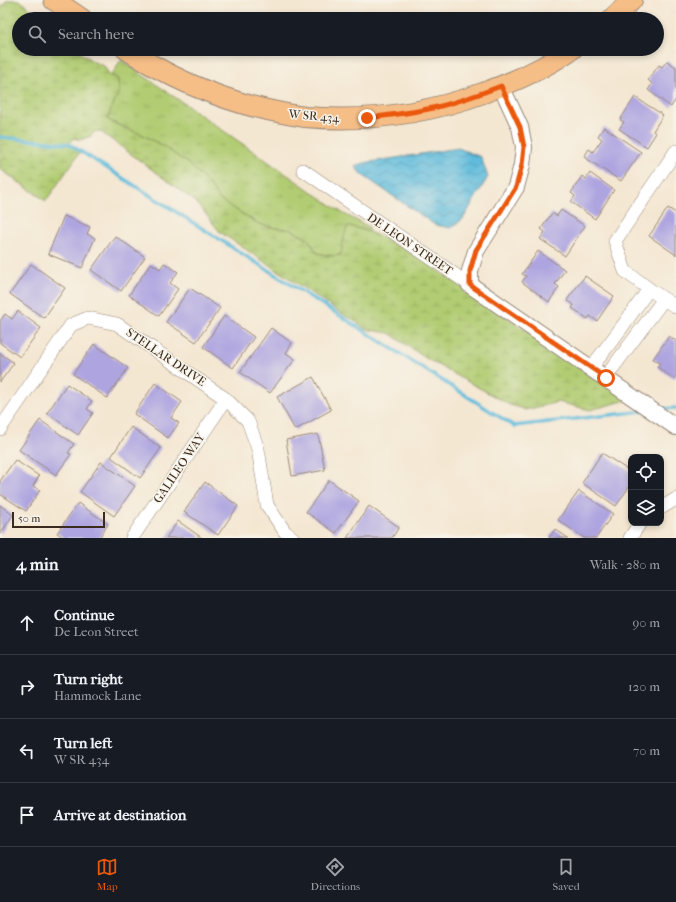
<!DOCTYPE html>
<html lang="en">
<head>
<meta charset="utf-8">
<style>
  body { margin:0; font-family:"IM FELL French Canon",serif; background:#20242c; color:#f1f3f6 }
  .controls { position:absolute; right:12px; bottom:12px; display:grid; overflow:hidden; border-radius:8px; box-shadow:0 2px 6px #0003 }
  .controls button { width:36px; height:36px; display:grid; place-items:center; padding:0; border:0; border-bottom:1px solid #363941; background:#171b24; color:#f1f3f6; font:20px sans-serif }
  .scale { position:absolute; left:12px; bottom:10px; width:93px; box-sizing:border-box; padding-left:4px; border:2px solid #3b2a1e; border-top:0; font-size:11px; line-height:14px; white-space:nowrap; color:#3b2a1e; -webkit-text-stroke:3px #f7f3e8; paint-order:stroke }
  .stop { position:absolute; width:12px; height:12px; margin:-9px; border:3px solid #ea580c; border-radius:50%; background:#fff }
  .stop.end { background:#ea580c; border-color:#fff; box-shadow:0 1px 4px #0008 }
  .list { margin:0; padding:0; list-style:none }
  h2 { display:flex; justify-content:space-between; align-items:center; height:52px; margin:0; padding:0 16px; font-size:17px }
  h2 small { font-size:13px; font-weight:400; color:#9ea1a6 }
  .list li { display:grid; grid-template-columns:26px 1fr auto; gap:12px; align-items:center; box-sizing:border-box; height:64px; padding:0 16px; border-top:1px solid #363941 }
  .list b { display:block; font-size:15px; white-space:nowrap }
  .list p { margin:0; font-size:13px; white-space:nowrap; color:#9ea1a6 }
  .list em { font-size:13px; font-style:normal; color:#9ea1a6 }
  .icon { flex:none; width:22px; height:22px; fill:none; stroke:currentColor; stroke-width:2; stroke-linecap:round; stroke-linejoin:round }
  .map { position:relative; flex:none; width:676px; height:538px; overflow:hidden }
  .search { position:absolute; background:#171b24; box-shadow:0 2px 6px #0003; left:12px; right:12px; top:12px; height:44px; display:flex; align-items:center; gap:10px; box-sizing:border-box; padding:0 14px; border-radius:22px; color:#9ea1a6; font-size:15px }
  .sheet { height:308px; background:#171b24 }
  nav { display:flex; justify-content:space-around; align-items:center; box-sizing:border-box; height:56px; border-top:1px solid #363941; background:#171b24; font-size:11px; color:#9ea1a6 }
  nav a { display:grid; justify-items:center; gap:2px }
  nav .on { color:#ea580c }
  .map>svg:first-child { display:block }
  .grass { fill:url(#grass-tufts); stroke:#767b48 }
  .wetland { fill:url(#wetland-marsh); stroke:#767b48 }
  .water { fill:url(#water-waves); stroke:#4c727d }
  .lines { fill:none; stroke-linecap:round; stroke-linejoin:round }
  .stream { stroke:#5ebbdc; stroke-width:3.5 }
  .building { fill:#aea5e0 }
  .minor-casing { stroke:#988878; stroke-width:14 }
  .tertiary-casing { stroke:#988878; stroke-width:18 }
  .primary-casing { stroke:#988878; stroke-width:22 }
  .minor { stroke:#fff; stroke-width:13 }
  .tertiary { stroke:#fff; stroke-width:16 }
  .primary { stroke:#f6be87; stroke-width:20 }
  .route { stroke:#ea580c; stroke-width:5 }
  .labels { text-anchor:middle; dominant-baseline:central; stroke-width:3; stroke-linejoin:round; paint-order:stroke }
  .street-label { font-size:12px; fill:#3b2a1e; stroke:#f7f3e8 }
</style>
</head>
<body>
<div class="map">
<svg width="676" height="538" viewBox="0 0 676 538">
  <defs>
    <pattern id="grass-tufts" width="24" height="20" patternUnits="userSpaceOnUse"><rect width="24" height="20" fill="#b1cc72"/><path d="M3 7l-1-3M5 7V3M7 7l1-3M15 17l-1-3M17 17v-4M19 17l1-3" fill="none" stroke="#99af62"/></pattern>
    <pattern id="wetland-marsh" width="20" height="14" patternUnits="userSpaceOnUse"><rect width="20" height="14" fill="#b1cc72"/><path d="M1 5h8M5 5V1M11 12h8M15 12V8" fill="none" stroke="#99af62"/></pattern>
    <pattern id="water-waves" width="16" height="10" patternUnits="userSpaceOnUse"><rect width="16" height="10" fill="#5ebbdc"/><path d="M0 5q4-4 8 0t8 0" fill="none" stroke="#4f98b2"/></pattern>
  </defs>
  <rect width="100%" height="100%" fill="#f7f3e8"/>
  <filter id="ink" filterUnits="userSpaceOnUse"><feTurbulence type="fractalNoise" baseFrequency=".025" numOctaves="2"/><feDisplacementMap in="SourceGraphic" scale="8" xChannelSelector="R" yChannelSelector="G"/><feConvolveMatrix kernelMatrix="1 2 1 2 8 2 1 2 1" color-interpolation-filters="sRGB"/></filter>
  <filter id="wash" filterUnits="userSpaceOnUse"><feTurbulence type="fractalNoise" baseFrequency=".012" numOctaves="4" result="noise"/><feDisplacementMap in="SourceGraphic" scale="16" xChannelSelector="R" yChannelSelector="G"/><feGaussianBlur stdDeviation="0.9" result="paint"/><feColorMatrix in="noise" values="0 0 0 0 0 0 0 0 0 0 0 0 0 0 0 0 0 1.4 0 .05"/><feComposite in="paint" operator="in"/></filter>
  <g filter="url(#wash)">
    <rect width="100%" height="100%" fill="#f4e7d2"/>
    <polygon class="grass" points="121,60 344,214 369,227 369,232 359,228 343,241 341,255 331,256 317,253 309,240 292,230 269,227 259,224 220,200 208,183 189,164 163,146 141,134 118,125 107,119 111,108 110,77"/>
    <path class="wetland" d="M7 0H19L26 5 40 19H19V49H75L94 62 104 66 110 76 118 79 119 91 107 119 118 125 141 134 163 146 189 164 208 183 220 200 259 224 269 227 292 230 309 240 317 253 331 256 341 255 343 241 347 226C365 229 380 236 396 245 419 257 441 272 463 288V290L468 291 627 400 590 410 558 402 525 410 521 408 510 405 427 359 389 333 365 329 353 319 347 317 220 232 196 202 101 132 97 131 94 132 91 136 80 140 74 138 69 144 80 152 46 201 0 169V10Z"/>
    <polygon class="water" points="458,148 481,157 488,177 463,219 451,228 435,225 361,174 355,166 364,163"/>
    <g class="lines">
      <g class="stream">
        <polyline points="0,137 69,144 514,426 644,411"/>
        <polyline points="660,409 676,408"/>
      </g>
    </g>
    <g id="blocks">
      <g class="building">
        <polygon points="667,61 676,67 676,99 671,107 648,90 652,84 648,80 659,65 662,67"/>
        <polygon points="635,97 663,115 653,131 656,133 647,147 619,129 624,122 620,120"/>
        <polygon points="604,127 641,152 621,181 584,157 589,149 593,152 602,139 598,136"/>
        <polygon points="590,173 614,190 595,219 571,202 575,196 571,193 582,176 586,179"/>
        <polygon points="668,208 676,213 676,255 649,236"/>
        <polygon points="561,210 585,226 565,256 540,239 545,232 541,229 552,213 557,216"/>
        <polygon points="64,216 90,227 87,234 95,238 82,268 48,254"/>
        <polygon points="115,236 145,257 121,291 91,270"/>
        <polygon points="538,251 565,270 555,284 559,287 549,302 522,282 526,276 522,274"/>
        <polygon points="151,263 160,269 164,263 178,272 170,283 178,289 159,316 129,295"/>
        <polygon points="31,264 65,288 44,318 10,294"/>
        <polygon points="585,276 614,296 597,321 590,316 588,319 572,308 574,305 567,300"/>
        <polygon points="190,288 220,308 196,342 166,322"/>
        <polygon points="18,311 41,328 20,357 0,343 0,321 5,314 12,319"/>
        <polygon points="224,316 254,337 233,368 203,347"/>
        <polygon points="271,328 292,343 286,353 295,359 270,393 240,372"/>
        <polygon points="669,336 676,341 676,375 674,379 657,367 660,363 653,359"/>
        <polygon points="94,344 128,368 107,398 73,374"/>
        <polygon points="0,353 14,363 0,382"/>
        <polygon points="313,377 331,410 295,430 277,397"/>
        <polygon points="155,383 182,402 171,418 179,423 168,438 134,414"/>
        <polygon points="67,384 92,401 87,409 93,413 78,435 47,413"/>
        <polygon points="40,420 74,444 68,453 71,454 56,475 19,450"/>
        <polygon points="131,427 161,448 140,478 111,457"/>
        <polygon points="318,434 325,470 292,476 286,440"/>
        <polygon points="602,453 631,472 631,484 616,506 582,483"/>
        <polygon points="15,460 39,476 33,486 40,490 26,511 0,494 0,481"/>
        <polygon points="101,462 135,486 114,516 80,492"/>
        <polygon points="329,480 359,501 336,533 306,512"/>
        <polygon points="205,482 238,506 218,535 184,512"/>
        <polygon points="579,491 613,514 596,538 584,538 558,520"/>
        <polygon points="78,503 108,524 99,538 64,538 57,533"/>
        <polygon points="0,505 13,515 0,534"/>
        <polygon points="369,506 399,527 392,538 347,538"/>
        <polygon points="178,521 202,538 166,538"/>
        <polygon points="555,529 568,538 549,538"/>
      </g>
    </g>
  </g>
  <g filter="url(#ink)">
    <use href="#blocks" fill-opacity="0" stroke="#988878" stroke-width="1"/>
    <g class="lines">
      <defs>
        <g id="minor">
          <polyline points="676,151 615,241 625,271 649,289 676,307"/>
          <polyline points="303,170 470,285"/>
          <polyline points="591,368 622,327 649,289"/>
          <polyline points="605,378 664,299"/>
          <polyline points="0,429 71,325 88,318 117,324 226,399 248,421 258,449 267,505 285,532 293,538"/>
          <polyline points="661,508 676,499"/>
          <polyline points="132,538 226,399"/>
          <polyline points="630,538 640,523"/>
        </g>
        <polyline id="tertiary" points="501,86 520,127 524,147 522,165 516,187 476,251 470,271 470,285 676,427"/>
        <g id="primary">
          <polyline points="54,0 82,19"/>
          <polyline points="612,19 632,0"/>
          <path d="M126 49C168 77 214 97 263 109 277 112 291 115 305 117 366 122 426 114 483 93 514 82 545 68 572 49"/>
        </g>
      </defs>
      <use href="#minor" class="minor-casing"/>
      <use href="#tertiary" class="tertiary-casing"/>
      <use href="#primary" class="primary-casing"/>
      <use href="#minor" class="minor"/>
      <use href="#tertiary" class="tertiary"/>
      <use href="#primary" class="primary"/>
    </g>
  </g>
  <g class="lines" filter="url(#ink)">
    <path class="route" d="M367 118C390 115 413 113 437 107 458 102 480 94 501 86L520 127 524 147 522 165 516 187 476 250 470 271V285L606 378"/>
  </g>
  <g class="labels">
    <g class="street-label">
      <text transform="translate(314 116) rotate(5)">W SR 434</text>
      <text transform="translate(410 244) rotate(34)">DE LEON STREET</text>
      <text transform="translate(166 357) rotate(34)">STELLAR DRIVE</text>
      <text transform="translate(179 468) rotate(-56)">GALILEO WAY</text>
    </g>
  </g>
</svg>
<div class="controls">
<button><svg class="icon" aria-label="locate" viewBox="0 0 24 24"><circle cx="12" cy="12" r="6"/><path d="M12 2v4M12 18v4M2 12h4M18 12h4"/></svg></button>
<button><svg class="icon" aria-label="layers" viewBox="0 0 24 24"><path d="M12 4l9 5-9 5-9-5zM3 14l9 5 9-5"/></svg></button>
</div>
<div class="scale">50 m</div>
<div class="stop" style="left:606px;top:378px"></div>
<div class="stop end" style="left:367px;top:118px"></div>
<div class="search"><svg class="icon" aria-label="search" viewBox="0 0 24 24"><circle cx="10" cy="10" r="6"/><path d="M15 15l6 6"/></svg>Search here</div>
</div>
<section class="sheet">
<h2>4 min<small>Walk · 280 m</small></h2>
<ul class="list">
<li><svg class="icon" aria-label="ahead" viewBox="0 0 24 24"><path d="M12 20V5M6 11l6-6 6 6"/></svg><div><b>Continue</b><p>De Leon Street</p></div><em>90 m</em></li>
<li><svg class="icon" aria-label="right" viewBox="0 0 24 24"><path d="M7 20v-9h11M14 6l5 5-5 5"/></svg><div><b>Turn right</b><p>Hammock Lane</p></div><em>120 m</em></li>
<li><svg class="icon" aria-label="left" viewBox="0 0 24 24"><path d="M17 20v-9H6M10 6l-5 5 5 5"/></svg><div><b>Turn left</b><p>W SR 434</p></div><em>70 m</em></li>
<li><svg class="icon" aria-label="arrive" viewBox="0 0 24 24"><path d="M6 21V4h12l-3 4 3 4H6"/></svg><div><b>Arrive at destination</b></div></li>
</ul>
</section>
<nav>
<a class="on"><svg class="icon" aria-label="map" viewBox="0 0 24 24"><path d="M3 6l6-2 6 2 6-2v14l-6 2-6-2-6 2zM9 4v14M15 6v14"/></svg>Map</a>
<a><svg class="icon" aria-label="directions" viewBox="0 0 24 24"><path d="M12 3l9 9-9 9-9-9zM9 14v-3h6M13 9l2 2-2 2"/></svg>Directions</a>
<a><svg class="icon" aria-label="saved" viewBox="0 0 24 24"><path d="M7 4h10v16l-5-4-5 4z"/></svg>Saved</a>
</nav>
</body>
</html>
